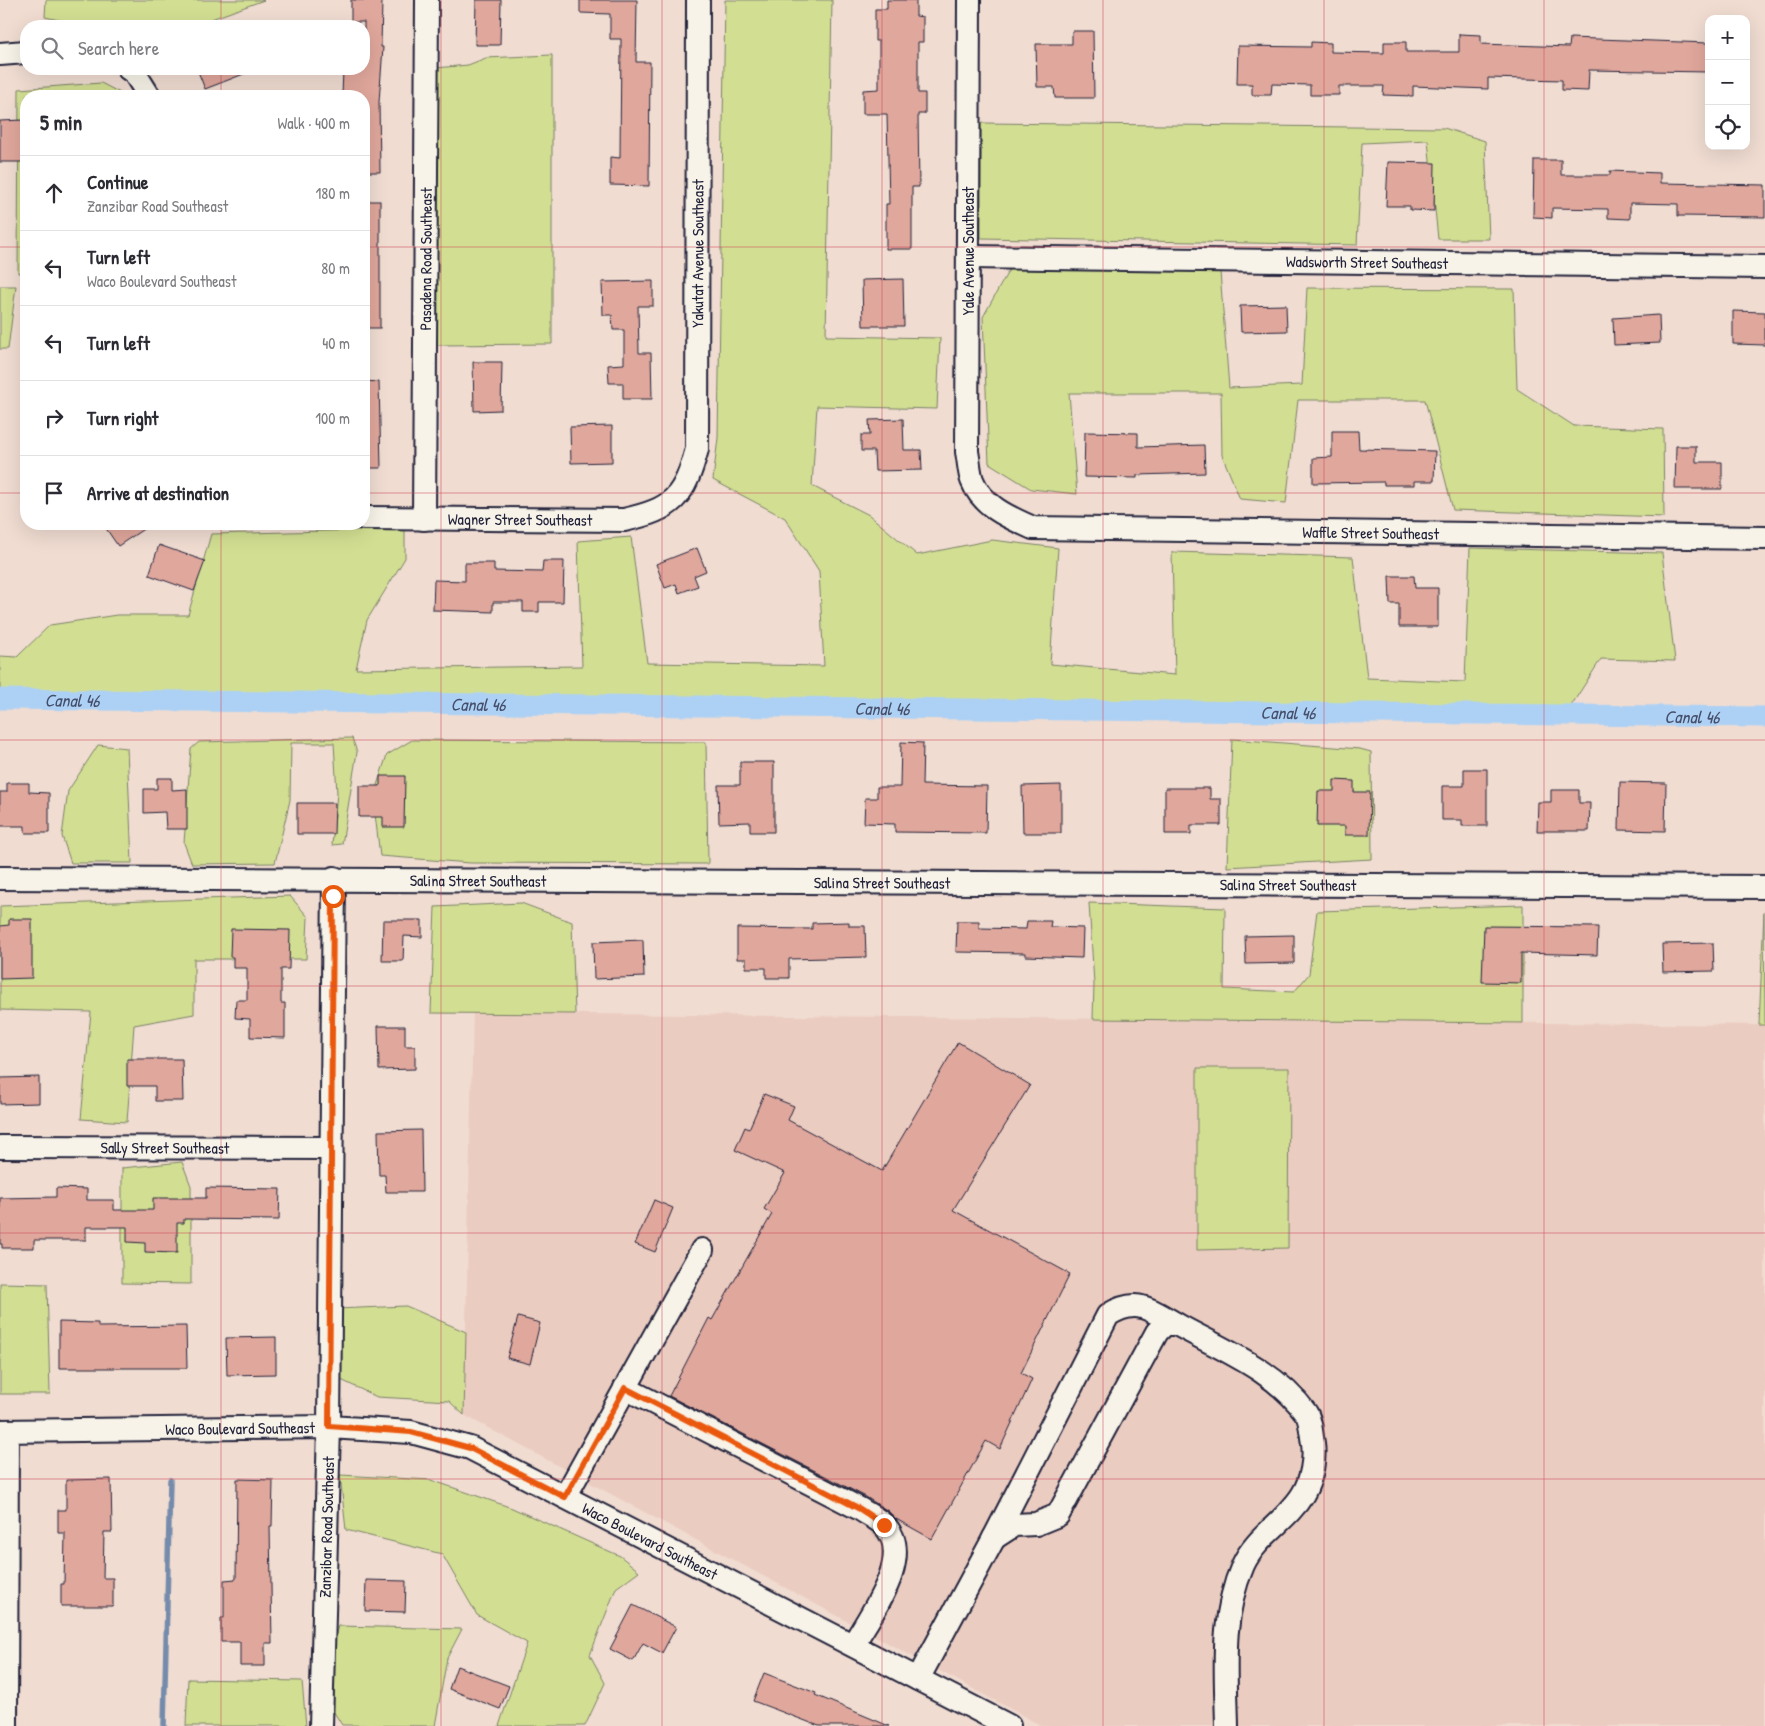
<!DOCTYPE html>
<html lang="en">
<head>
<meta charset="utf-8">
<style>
  body { margin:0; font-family:"Patrick Hand",sans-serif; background:#f2f2f3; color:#2b2b33 }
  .controls { position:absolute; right:15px; top:15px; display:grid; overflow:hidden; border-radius:10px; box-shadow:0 5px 20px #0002 }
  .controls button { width:45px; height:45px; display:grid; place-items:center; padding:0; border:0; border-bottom:1px solid #e1e1e2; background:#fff; color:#2b2b33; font:25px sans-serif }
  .stop { position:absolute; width:15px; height:15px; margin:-11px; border:4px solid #ea580c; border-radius:50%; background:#fff }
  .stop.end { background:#ea580c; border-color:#fff; box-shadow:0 1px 5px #0008 }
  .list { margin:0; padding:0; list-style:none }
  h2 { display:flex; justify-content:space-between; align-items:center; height:65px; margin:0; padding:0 20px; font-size:21px }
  h2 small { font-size:16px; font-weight:400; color:#7c7c81 }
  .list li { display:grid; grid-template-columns:32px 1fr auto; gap:15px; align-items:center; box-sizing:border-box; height:75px; padding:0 20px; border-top:1px solid #e1e1e2 }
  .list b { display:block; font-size:19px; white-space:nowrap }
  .list p { margin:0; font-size:16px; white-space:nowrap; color:#7c7c81 }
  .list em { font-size:16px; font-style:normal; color:#7c7c81 }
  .icon { flex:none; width:28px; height:28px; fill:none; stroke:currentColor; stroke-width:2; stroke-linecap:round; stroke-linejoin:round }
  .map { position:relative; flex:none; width:1765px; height:1726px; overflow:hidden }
  .search { position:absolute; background:#fff; box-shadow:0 5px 20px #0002; left:20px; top:20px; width:350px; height:55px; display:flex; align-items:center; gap:12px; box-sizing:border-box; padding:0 18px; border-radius:20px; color:#7c7c81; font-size:19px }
  .panel { position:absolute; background:#fff; box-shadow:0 5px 20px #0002; left:20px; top:90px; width:350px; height:440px; border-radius:20px }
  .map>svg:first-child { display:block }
  .built { fill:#ebccc1 }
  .green { fill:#d2df92; stroke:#7a8066 }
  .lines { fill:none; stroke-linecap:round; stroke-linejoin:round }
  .stream { stroke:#758bab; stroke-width:5.5 }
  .canal { stroke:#add1f5; stroke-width:21 }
  .building { fill:#e0a79c; stroke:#22223b }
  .minor-casing { stroke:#22223b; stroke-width:26 }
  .minor { stroke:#f7f3e8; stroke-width:22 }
  .route { stroke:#ea580c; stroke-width:6 }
  .grid { fill:none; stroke:#d1495b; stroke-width:1; stroke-opacity:0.55 }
  .labels { text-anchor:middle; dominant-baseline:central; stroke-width:4; stroke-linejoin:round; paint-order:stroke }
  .street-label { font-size:16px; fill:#22223b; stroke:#f7f3e8 }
  .water-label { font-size:18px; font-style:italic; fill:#454e6a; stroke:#f7f3e8 }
</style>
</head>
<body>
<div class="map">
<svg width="1765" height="1726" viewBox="0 0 1765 1726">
  <rect width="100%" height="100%" fill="#f0dcd1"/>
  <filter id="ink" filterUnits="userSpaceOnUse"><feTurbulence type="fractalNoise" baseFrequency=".02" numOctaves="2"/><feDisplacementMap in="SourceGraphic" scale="10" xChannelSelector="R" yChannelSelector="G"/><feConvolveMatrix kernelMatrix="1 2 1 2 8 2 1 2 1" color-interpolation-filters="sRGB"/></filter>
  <g filter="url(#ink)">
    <polygon class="built" points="473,1013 1765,1025 1765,1726 1042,1726 464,1415"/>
    <g class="green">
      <polygon points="46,0 264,0 192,26 87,26 45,17"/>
      <polygon points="725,0 832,0 826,336 940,338 937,409 817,406 812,486 869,515 917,555 992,540 1058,548 1050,664 1175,675 1172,552 1353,557 1367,678 1465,682 1470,548 1662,553 1675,661 1601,659 1569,709 0,692 0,656 17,657 50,625 117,615 188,615 211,534 405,529 405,558 367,620 356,669 582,666 578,541 631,537 647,663 824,666 819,571 785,518 713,480 718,438"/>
      <polygon points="552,55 552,344 437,345 436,68 468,65 486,58"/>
      <polygon points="101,83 126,96 26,96 26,274 18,273 19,89"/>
      <polygon points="981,123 1444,128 1485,141 1489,239 1438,239 1428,140 1362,143 1357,245 981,238"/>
      <polygon points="1010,268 1220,272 1229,388 1302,385 1307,288 1514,289 1517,389 1574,426 1663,429 1664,517 1453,510 1425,400 1298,400 1286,503 1240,499 1222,455 1221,393 1069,393 1077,494 1031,489 989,463 983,317"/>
      <polygon points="0,286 16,286 8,349 0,349"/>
      <polygon points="352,738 357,752 342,844 332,845 337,793 334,743 291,743 290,800 275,863 192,864 184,843 191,749 199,742"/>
      <polygon points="1232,739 1360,749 1371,752 1372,859 1227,867"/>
      <polygon points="412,740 706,742 708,864 470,863 380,856 373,797 387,755"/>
      <polygon points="98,745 127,748 132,863 71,863 62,836 68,791"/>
      <polygon points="290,896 308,917 306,959 194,959 194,1014 134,1025 127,1122 81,1119 91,1012 0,1010 0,906"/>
      <polygon points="521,903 572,922 575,1014 431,1013 435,907"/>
      <polygon points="1089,903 1225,908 1224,989 1294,992 1309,974 1317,911 1523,905 1523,1023 1093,1019 1094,984"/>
      <polygon points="1764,912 1765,1025 1759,1025"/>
      <polygon points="1197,1068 1289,1068 1288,1248 1197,1250"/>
      <polygon points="182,1162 191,1186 191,1284 122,1283 122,1168"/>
      <polygon points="0,1283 47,1284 50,1394 0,1394"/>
      <polygon points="406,1306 466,1332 464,1415 449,1401 377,1397 339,1379 337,1309"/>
      <polygon points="340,1475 431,1480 512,1508 620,1556 639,1571 616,1588 590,1655 605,1683 585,1726 499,1726 527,1643 477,1615 442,1554 346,1530"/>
      <polygon points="338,1626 462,1629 447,1658 435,1726 342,1725 330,1706 333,1643"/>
      <polygon points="188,1679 302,1681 306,1726 186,1726"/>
    </g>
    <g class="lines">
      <polyline class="stream" points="164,1726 170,1480"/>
      <path class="canal" id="s1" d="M0 699 1765 717"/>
    </g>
    <g class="building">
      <polygon points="351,0 382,0 381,47 383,47 379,102 380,172 364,172 364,96 342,96 343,69 364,69 364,22 351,22"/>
      <polygon points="476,0 501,0 500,45 475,45"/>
      <polygon points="580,0 637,0 636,62 650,62 649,186 610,185 610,157 620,158 621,39 610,39 610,14 580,13"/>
      <polygon points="887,0 916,0 916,16 923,17 923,42 918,42 918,93 925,93 925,114 918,114 919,187 912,187 912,249 886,249 886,204 889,204 887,114 863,114 863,90 879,89 879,41 875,41 875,9 887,9"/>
      <polygon points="1072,31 1093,31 1094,98 1055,98 1054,87 1037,87 1036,44 1072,44"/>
      <polygon points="1459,34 1481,35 1481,44 1569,47 1570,38 1709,43 1709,72 1589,70 1588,91 1562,90 1562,80 1488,78 1488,89 1413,86 1413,96 1383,95 1384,86 1339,86 1339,95 1310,95 1310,85 1272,84 1271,95 1252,95 1252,84 1237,84 1238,46 1311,47 1311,42 1331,43 1331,52 1384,53 1384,42 1406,42 1406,52 1459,52"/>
      <polygon points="197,69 254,69 254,70 205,89"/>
      <polygon points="24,120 24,134 26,134 26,162 0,162 0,121"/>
      <polygon points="1534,160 1561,160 1561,175 1610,175 1610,171 1660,173 1660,183 1765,185 1765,217 1678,216 1678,204 1630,203 1630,219 1608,218 1608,209 1552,208 1552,218 1533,217"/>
      <polygon points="1388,162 1435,163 1434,211 1410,210 1410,206 1386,206"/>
      <rect x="364" y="201" width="16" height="127"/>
      <polygon points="903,279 904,326 863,326 862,280"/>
      <polygon points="653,281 653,306 638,306 639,353 651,353 652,399 623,399 623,383 609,383 608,365 624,364 624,330 613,330 612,315 603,315 602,282"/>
      <polygon points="1286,305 1287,331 1241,332 1240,306"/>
      <polygon points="1733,311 1765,312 1765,345 1733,344"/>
      <polygon points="1659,315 1660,343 1614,345 1613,318"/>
      <polygon points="473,362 502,362 501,410 474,411"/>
      <polygon points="364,381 379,382 381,468 364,468"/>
      <polygon points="903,419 904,450 921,450 922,470 875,471 874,451 861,451 861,435 870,435 869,420"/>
      <polygon points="612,426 612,462 571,463 570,427"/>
      <polygon points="1332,431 1358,431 1359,449 1435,451 1434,481 1414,481 1414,485 1384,485 1384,482 1313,483 1313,458 1332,457"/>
      <polygon points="1085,432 1138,433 1138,447 1204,445 1205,473 1137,475 1137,478 1084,477"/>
      <polygon points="1676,446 1696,446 1696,462 1722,462 1722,489 1675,489"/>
      <polygon points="103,524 151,524 118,546"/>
      <polygon points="159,545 205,561 194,591 149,575"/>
      <polygon points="697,548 706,571 694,576 698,586 679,593 676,584 665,588 656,564"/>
      <polygon points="543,561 564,561 563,602 539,602 539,612 523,612 523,602 493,602 493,612 433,610 434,580 465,581 465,563 494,563 494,571 542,572"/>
      <polygon points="1389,576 1414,576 1415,588 1438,588 1438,627 1399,627 1399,604 1390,604"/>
      <polygon points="901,742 923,743 922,785 987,786 986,833 895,832 895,824 864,823 865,798 877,798 877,787 900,787"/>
      <polygon points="740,762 774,762 774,832 750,832 750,822 719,823 718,785 740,785"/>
      <polygon points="1464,769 1487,769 1487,826 1462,826 1462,820 1442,820 1442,786 1464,786"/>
      <polygon points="380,776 405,776 404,827 383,827 383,817 359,817 359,786 380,786"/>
      <polygon points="157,778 172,778 172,790 187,789 187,829 166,829 165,812 144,813 144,789 157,789"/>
      <polygon points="1334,780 1354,781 1354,792 1370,792 1369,835 1345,835 1345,826 1317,826 1318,791 1334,791"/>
      <polygon points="1620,782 1666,783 1665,831 1619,830"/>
      <polygon points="7,783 29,783 29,792 49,793 49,833 25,833 25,826 0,826 0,792 7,792"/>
      <polygon points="1061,785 1061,833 1023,833 1022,786"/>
      <polygon points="1165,788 1210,788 1210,799 1221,799 1221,825 1191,825 1191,834 1165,834"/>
      <polygon points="1551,790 1579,790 1579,803 1590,803 1589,831 1537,831 1538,802 1551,802"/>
      <polygon points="297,803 335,803 334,834 297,834"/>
      <polygon points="9,919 32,919 32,978 0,979 0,926 9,925"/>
      <polygon points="383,920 422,920 422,937 404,936 403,961 382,961"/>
      <polygon points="957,921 979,921 979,928 1026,929 1027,921 1051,921 1050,927 1083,928 1082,958 1025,956 1025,953 956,952"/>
      <polygon points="849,922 849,926 865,926 866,957 789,959 789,978 766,978 766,968 746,968 746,959 737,959 737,928 812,929 812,923"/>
      <polygon points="1484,926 1598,927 1597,955 1521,953 1521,983 1482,982"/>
      <polygon points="231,929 290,930 289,969 281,969 281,1003 285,1003 285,1038 250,1037 250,1019 235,1018 236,1000 247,1000 247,968 233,968 233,957 230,957"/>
      <polygon points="1294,935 1294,963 1246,964 1245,936"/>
      <polygon points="643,940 644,977 594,979 593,942"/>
      <polygon points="1713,943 1714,971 1663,972 1662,944"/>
      <polygon points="378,1026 405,1026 405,1046 415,1046 415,1069 379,1070"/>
      <polygon points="958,1042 1030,1085 953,1210 1070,1274 1021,1373 1032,1379 1000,1449 986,1441 932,1539 896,1519 888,1511 866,1497 669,1396 709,1318 712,1320 772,1214 764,1209 785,1173 735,1150 745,1127 749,1129 764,1094 794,1106 788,1120 882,1171"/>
      <polygon points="127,1059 182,1059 183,1101 155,1101 155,1086 127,1086"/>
      <polygon points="39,1077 39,1103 0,1104 0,1078"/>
      <polygon points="421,1130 422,1192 386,1192 385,1175 379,1175 378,1131"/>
      <polygon points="56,1188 87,1189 87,1200 114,1200 114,1210 153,1210 153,1198 206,1198 206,1188 280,1189 279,1220 184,1219 184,1223 177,1223 177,1253 145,1252 145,1243 127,1242 127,1227 86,1227 86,1240 34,1240 34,1248 2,1248 2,1244 0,1244 0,1198 56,1197"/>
      <polygon points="654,1200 673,1208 655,1252 635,1244"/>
      <polygon points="518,1317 540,1323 530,1364 507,1358"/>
      <polygon points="59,1322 98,1323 98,1327 186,1326 187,1368 59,1368"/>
      <polygon points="276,1337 276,1374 227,1375 226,1338"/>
      <polygon points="111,1479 112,1532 104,1532 103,1578 113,1578 113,1606 61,1606 61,1584 64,1584 65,1533 58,1533 58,1510 66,1510 66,1480"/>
      <polygon points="237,1479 273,1480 272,1526 270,1526 272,1643 265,1643 265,1666 240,1666 240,1642 221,1642 221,1618 224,1618 224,1580 236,1579"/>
      <polygon points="366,1580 406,1581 405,1612 365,1611"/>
      <polygon points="633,1605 676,1627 662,1653 643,1643 633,1661 610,1649"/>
      <polygon points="457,1666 509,1686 500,1709 449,1689"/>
      <polygon points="764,1673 816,1693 815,1695 889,1726 819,1726 753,1701"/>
    </g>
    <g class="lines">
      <defs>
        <g id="minor">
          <path id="s2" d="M969 0 967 452C969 461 969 471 972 480 982 506 1008 517 1033 528L1765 538"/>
          <polyline points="0,54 26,52"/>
          <polyline points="129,69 134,72 149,96"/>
          <path id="s3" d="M968 257 1765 267"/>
          <path id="s4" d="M364 518 624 520C674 509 684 497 697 449L698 0"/>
          <path id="s5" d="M424 519 427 0"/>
          <path id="s6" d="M0 878 1765 887"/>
          <path id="s7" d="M0 1147 330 1148"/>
          <path d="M625 1388 860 1509C867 1514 876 1518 883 1524 917 1555 869 1616 853 1645"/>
          <path id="s8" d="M0 1431 329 1427 411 1432 470 1448 1009 1726"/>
          <polyline points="565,1497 702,1250"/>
          <path d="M994 1538 1014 1525 1036 1524 1058 1515 1157 1332 1165 1324H1176C1221 1349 1275 1370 1306 1413 1311 1420 1311 1434 1313 1443 1315 1459 1312 1479 1303 1494 1287 1521 1256 1536 1243 1565 1220 1617 1226 1672 1227 1726"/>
          <path d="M918 1679 994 1538 1108 1315C1137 1297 1149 1309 1176 1324"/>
          <polyline points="6,1726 7,1431"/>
          <path id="s9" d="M321 1726 329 1427 334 878"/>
        </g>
      </defs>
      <use href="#minor" class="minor-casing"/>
      <use href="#minor" class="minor"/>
    </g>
  </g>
  <g class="lines" filter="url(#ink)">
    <polyline class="route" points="333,896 329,1426 411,1432 470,1448 565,1497 625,1388 860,1509 884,1525"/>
  </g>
  <path class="grid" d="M221 0V26M441 0V1726M662 0V1726M882 0V1726M1103 0V1726M1324 0V1726M1544 0V1726M221 69V96M0 247H26M364 247H1765M0 493H26M364 493H1765M221 524V1726M0 740H1765M0 986H1765M0 1233H1765M0 1479H1765"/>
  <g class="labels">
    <g class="street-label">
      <text transform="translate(968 251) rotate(-90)">Yale Avenue Southeast</text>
      <text stroke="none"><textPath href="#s4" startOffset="566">Yakutat Avenue Southeast</textPath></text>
      <text stroke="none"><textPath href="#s5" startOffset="260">Pasadena Road Southeast</textPath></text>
      <text stroke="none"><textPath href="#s3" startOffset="399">Wadsworth Street Southeast</textPath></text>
      <text stroke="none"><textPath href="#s4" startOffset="156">Wagner Street Southeast</textPath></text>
      <text stroke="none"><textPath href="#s2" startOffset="898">Waffle Street Southeast</textPath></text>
      <text stroke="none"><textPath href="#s6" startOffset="478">Salina Street Southeast</textPath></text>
      <text stroke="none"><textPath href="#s6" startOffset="882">Salina Street Southeast</textPath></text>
      <text stroke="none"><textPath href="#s6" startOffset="1288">Salina Street Southeast</textPath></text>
      <text stroke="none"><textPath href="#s7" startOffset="165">Sally Street Southeast</textPath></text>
      <text stroke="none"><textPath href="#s8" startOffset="240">Waco Boulevard Southeast</textPath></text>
      <text stroke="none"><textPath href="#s9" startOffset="199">Zanzibar Road Southeast</textPath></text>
      <text stroke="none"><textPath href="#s8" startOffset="675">Waco Boulevard Southeast</textPath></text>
    </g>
    <g class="water-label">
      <text stroke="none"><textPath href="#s1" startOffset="72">Canal 46</textPath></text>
      <text stroke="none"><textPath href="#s1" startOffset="478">Canal 46</textPath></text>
      <text stroke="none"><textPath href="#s1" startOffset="882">Canal 46</textPath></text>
      <text stroke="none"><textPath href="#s1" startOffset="1288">Canal 46</textPath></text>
      <text stroke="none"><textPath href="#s1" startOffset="1692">Canal 46</textPath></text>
    </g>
  </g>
</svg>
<div class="controls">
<button>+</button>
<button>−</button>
<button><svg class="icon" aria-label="locate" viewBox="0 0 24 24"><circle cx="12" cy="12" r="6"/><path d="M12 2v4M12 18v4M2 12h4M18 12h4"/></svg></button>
</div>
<div class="stop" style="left:333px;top:896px"></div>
<div class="stop end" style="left:884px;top:1525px"></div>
<div class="search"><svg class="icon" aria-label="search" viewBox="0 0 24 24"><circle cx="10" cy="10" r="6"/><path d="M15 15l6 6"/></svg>Search here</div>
<section class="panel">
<h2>5 min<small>Walk · 400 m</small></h2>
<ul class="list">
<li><svg class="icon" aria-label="ahead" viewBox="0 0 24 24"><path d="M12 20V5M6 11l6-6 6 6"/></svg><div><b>Continue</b><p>Zanzibar Road Southeast</p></div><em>180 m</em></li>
<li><svg class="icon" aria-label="left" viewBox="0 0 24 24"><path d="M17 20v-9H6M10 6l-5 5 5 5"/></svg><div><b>Turn left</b><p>Waco Boulevard Southeast</p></div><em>80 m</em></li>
<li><svg class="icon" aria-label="left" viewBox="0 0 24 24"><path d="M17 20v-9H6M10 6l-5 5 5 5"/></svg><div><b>Turn left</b></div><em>40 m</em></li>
<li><svg class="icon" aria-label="right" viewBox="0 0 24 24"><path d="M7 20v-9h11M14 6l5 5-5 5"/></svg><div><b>Turn right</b></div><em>100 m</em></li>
<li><svg class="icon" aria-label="arrive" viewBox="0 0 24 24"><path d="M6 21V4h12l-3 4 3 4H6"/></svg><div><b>Arrive at destination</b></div></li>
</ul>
</section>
</div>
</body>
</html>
